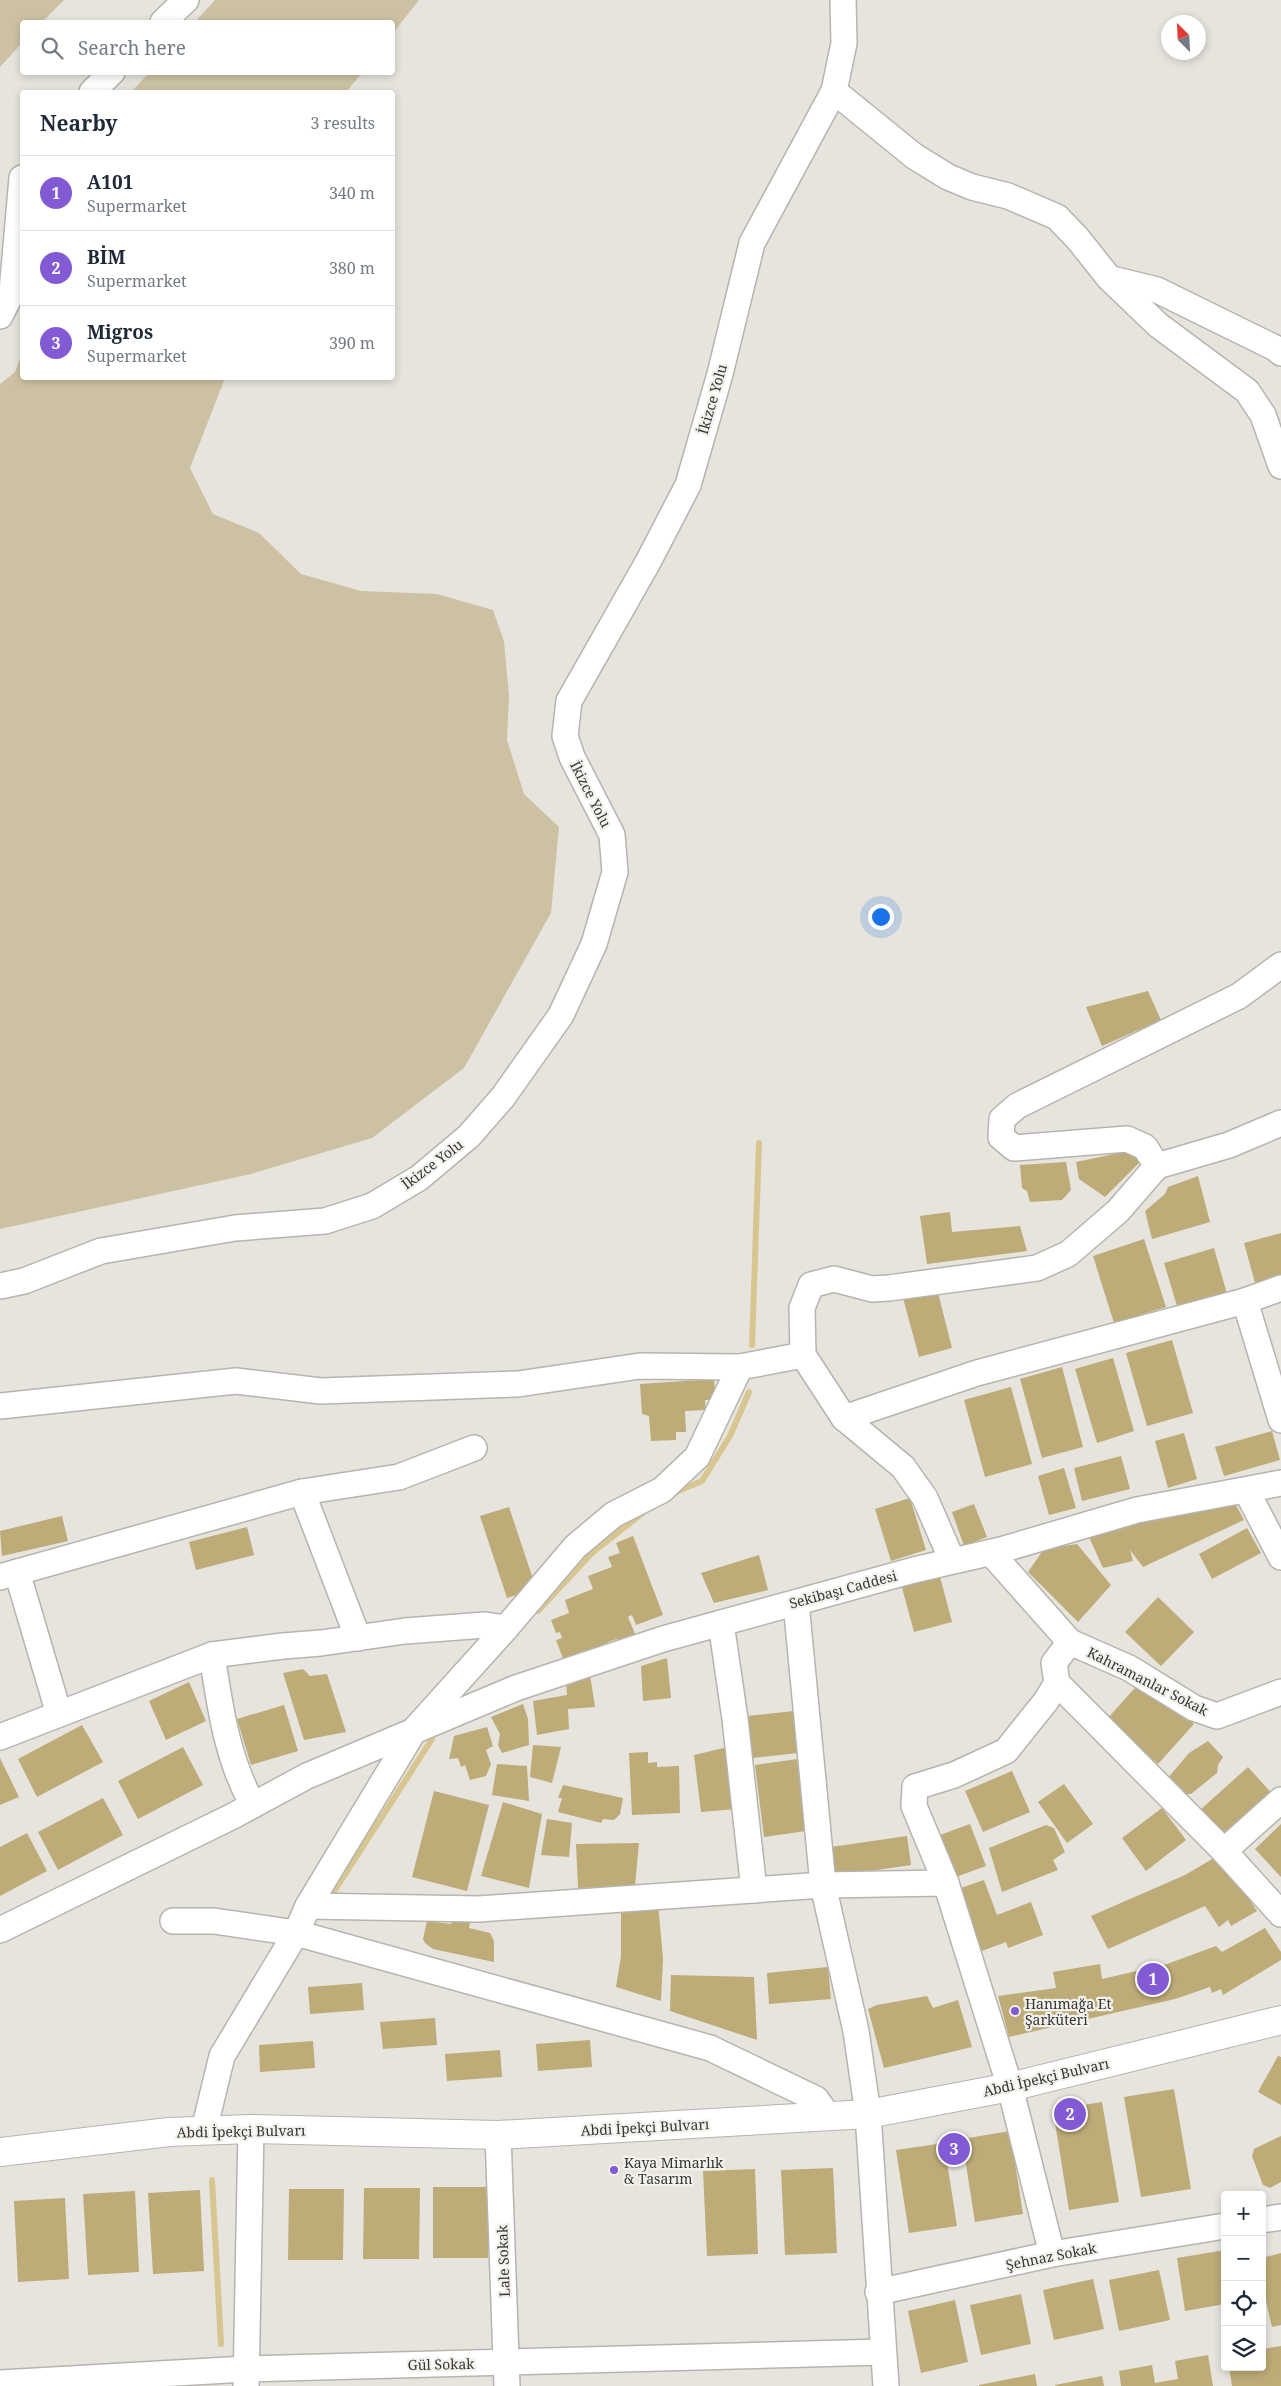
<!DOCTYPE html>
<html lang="en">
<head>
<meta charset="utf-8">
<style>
  body { margin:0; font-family:"Noto Serif",serif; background:#f2f2f3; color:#1f2937 }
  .controls { position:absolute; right:15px; bottom:15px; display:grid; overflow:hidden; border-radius:5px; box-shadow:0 2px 8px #0003 }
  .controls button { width:45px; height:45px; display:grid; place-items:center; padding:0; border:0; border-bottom:1px solid #e0e1e3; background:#fff; color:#1f2937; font:25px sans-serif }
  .compass { position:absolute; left:1161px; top:15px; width:45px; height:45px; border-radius:50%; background:#fff; box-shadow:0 2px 8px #0003; rotate:336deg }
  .you { position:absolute; left:880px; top:916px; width:18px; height:18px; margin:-12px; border:4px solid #fff; border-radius:50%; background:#1a73e8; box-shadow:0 0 0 8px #1a73e833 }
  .badge { display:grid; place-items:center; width:32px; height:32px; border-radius:50%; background:#815ad4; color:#fff; font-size:16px; font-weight:700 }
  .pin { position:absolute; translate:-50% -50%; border:2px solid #fff; box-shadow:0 1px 5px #0006 }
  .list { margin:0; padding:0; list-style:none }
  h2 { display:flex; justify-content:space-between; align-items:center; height:65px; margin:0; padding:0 20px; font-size:21px }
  h2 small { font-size:16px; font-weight:400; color:#747a83 }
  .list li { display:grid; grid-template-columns:32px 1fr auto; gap:15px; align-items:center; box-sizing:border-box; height:75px; padding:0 20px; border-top:1px solid #e0e1e3 }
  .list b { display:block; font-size:19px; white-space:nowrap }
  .list p { margin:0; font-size:16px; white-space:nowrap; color:#747a83 }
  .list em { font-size:16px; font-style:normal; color:#747a83 }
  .icon { flex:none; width:28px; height:28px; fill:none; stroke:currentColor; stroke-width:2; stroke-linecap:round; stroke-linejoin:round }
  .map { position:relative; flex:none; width:1281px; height:2386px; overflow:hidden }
  .search { position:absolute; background:#fff; box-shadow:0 2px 8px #0003; left:20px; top:20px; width:375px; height:55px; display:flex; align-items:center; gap:12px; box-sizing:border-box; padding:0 18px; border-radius:5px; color:#747a83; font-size:19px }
  .panel { position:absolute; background:#fff; box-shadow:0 2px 8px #0003; left:20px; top:90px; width:375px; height:290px; border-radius:5px }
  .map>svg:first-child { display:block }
  .green { fill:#ccc2a3 }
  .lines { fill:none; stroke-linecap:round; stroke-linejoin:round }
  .stream { stroke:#d8c691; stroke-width:6 }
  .building { fill:#bdab78 }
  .minor-casing { stroke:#b6b4ae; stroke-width:28 }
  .major-casing { stroke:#b6b4ae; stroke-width:30 }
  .minor { stroke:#fff; stroke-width:25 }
  .major { stroke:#fff; stroke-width:28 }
  .poi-dot { fill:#815ad4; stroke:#f3f1eb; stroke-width:2 }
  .labels { text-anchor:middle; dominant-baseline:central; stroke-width:4.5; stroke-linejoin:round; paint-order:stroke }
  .street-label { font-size:14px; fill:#373634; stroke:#f3f1eb }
  .poi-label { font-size:14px; fill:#373634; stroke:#f3f1eb; text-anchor:start }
</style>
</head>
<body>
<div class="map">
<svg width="1281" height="2386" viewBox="0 0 1281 2386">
  <rect width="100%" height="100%" fill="#e6e4dd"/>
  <g class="green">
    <polygon points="0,0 64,0 42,22 22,22 22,43 0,67"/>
    <polygon points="215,0 419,0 393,33 392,22 195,22"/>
    <polygon points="149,73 149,72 362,73 346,92 131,92"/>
    <polygon points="22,353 22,378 225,378 190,468 213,514 259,533 301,574 361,591 437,594 493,610 504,641 509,696 507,740 524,794 559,827 551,913 464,1068 372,1138 251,1174 0,1229 0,384 15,372"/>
  </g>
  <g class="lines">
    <g class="stream">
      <polyline points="752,1345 759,1143"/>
      <polyline points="676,1492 702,1481 730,1436 749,1392"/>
      <polyline points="538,1611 592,1553 644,1512"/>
      <polyline points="333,1893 432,1739"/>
      <polyline points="212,2180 221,2344"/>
    </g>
  </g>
  <g class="building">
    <polygon points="1148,991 1161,1020 1102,1046 1086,1007"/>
    <polygon points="1124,1152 1136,1155 1140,1162 1105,1197 1079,1179 1076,1162"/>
    <polygon points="1066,1162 1071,1190 1062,1200 1030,1202 1027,1191 1022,1188 1020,1165"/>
    <polygon points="1198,1176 1210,1222 1152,1239 1145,1211 1165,1194 1168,1187"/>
    <polygon points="950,1212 952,1232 1020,1226 1027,1251 927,1264 920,1216"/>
    <polygon points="1281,1233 1281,1275 1255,1283 1244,1243"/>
    <polygon points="1144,1239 1166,1307 1114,1323 1093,1256"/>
    <polygon points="1214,1248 1227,1294 1178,1309 1164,1263"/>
    <polygon points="937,1289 952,1348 919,1357 903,1298"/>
    <polygon points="1172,1340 1193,1413 1147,1426 1126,1353"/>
    <polygon points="1113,1358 1134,1431 1097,1443 1075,1369"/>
    <polygon points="1062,1367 1083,1447 1042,1458 1020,1379"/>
    <polygon points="714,1379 716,1400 705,1400 706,1410 685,1411 686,1432 676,1432 676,1440 651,1441 649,1416 642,1414 640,1384"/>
    <polygon points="1011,1387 1032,1464 985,1477 964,1400"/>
    <polygon points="1272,1431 1280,1460 1224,1476 1215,1447"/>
    <polygon points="1184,1433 1197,1479 1168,1488 1155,1441"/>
    <polygon points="1121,1456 1130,1489 1082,1501 1074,1468"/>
    <polygon points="1064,1468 1076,1508 1049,1515 1038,1476"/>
    <polygon points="910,1498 926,1550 891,1561 875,1509"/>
    <polygon points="1232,1498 1244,1520 1143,1567 1130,1550 1133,1561 1103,1568 1089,1537 1169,1510"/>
    <polygon points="974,1504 987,1537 964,1546 952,1512"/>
    <polygon points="509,1507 536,1588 507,1598 480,1516"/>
    <polygon points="62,1516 68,1541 2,1556 0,1531"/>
    <polygon points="247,1527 254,1555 196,1570 189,1542"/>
    <polygon points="1247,1528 1261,1553 1212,1579 1199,1554"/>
    <polygon points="633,1536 663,1615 636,1625 632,1615 628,1617 638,1641 620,1647 617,1639 608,1642 611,1650 564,1661 556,1640 562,1638 560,1632 556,1633 551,1620 569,1613 565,1600 593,1589 588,1576 612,1567 608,1557 620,1553 616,1543"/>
    <polygon points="1077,1544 1111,1585 1078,1622 1028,1572 1044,1549"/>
    <polygon points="759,1555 768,1590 714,1603 701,1573"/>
    <polygon points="939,1573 952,1622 914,1632 901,1584"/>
    <polygon points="1158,1597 1194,1632 1161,1666 1125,1632"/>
    <polygon points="667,1658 671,1698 643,1701 641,1666"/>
    <polygon points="303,1669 310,1676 327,1674 346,1732 304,1740 283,1673"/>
    <polygon points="590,1675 595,1707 568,1709 569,1729 537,1735 533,1701 567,1695 566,1680"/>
    <polygon points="1143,1679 1194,1724 1158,1764 1107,1719"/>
    <polygon points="189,1682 206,1721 166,1740 149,1701"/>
    <polygon points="523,1704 528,1719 529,1745 502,1753 498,1745 500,1734 491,1717"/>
    <polygon points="284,1705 298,1751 251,1765 237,1719"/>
    <polygon points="794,1711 798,1753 752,1758 747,1716"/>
    <polygon points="82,1725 103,1762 37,1797 18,1759"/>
    <polygon points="487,1727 493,1746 486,1750 491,1764 486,1776 470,1780 465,1765 461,1767 458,1758 449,1759 454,1736"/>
    <polygon points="1208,1741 1223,1757 1218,1765 1217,1773 1191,1794 1179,1794 1167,1779 1189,1753"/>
    <polygon points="533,1745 561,1747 552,1783 530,1777"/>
    <polygon points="183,1747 203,1785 138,1819 118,1781"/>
    <polygon points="728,1747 737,1809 701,1812 694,1755"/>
    <polygon points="648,1752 648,1763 657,1762 657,1767 679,1766 680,1813 632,1815 629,1753"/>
    <polygon points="0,1758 19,1797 0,1805"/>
    <polygon points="797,1759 806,1831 764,1837 755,1765"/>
    <polygon points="497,1764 527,1766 529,1801 492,1795"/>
    <polygon points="1248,1767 1274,1796 1226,1839 1200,1810"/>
    <polygon points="1012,1771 1030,1812 983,1832 965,1791"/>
    <polygon points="1064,1784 1093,1824 1067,1843 1038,1802"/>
    <polygon points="563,1785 623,1798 620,1814 614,1820 603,1819 601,1823 558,1812 562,1798 558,1798"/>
    <polygon points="434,1791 489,1805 467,1891 412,1877"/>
    <polygon points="103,1798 123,1835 58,1870 38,1832"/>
    <polygon points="503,1802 542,1814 529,1888 481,1876"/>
    <polygon points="1162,1808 1186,1840 1146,1871 1122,1838"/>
    <polygon points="547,1819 572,1823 569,1857 541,1855"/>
    <polygon points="970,1824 986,1866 956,1877 940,1835"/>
    <polygon points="1281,1824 1281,1877 1255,1849"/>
    <polygon points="1046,1825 1054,1828 1065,1852 1053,1860 1058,1870 1002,1892 989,1848"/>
    <polygon points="27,1833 47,1871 0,1896 0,1847"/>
    <polygon points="907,1836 911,1865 836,1876 831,1847"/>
    <polygon points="639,1843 635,1886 578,1888 576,1844"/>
    <polygon points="1219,1855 1257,1911 1231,1926 1228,1920 1219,1927 1205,1906 1108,1949 1091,1916 1185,1875"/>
    <polygon points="984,1880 997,1915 1031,1902 1043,1935 1008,1948 1006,1942 982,1951 958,1889"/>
    <polygon points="658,1904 663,1958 661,2001 616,1987 621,1956 621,1905"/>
    <polygon points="453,1920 470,1923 469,1928 490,1933 494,1941 494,1962 433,1949 425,1943 423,1939 427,1921 451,1924"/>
    <polygon points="1265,1928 1281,1952 1281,1960 1223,1995 1221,1989 1212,1993 1210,1987 1175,1999 1009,2037 998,1996 1056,1988 1053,1972 1100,1964 1102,1979 1167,1964 1216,1946 1222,1952"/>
    <polygon points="828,1967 831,1999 769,2004 767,1973"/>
    <polygon points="671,1975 754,1977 757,2040 670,2011"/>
    <polygon points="362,1983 364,2010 310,2014 308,1987"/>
    <polygon points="927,1996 933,2008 958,2000 972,2047 884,2068 868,2009 877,2005"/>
    <polygon points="435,2018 437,2045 383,2049 380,2022"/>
    <polygon points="590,2040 592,2067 538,2071 536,2044"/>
    <polygon points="313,2041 315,2068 260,2072 259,2045"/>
    <polygon points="500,2050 502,2077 447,2081 445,2054"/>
    <polygon points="1278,2056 1281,2057 1281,2105 1258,2092"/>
    <polygon points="1174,2089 1191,2189 1141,2197 1124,2097"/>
    <polygon points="1102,2102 1119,2202 1069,2210 1053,2110"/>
    <polygon points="1010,2131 1023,2214 975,2222 962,2139"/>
    <polygon points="1281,2136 1281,2182 1270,2188 1263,2185 1252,2156 1254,2149"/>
    <polygon points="944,2143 957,2226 909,2233 896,2150"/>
    <polygon points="833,2168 837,2253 785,2255 781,2170"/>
    <polygon points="755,2169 758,2254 707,2256 703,2171"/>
    <polygon points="433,2187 489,2187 488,2258 433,2258"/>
    <polygon points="364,2188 420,2188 419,2259 363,2259"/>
    <polygon points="289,2189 344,2189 343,2260 288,2260"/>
    <polygon points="200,2190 204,2271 153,2274 148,2193"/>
    <polygon points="135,2191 139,2272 88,2275 83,2194"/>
    <polygon points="65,2198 69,2279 18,2282 14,2201"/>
    <polygon points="1225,2250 1225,2304 1185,2311 1177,2258"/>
    <polygon points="1281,2253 1281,2325 1272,2327 1262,2284 1262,2258"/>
    <polygon points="1159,2270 1170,2320 1119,2331 1109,2280"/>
    <polygon points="1093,2279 1104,2329 1054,2340 1043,2290"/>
    <polygon points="1021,2294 1031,2344 981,2355 970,2305"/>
    <polygon points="955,2300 968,2362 921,2373 908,2311"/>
    <polygon points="1281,2346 1281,2386 1232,2386 1229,2367 1262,2367 1262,2349"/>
    <polygon points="1208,2355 1213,2386 1121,2386 1119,2371 1152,2365 1155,2383 1178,2379 1175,2361"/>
    <polygon points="1035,2374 1037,2386 979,2386 979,2385"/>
    <polygon points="1102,2376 1104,2386 1056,2386 1055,2385"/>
  </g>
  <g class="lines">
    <defs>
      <g id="minor">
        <polyline points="163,22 186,0"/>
        <polyline points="834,91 914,156 948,177 972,187 1008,196 1057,217 1078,239 1109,278 1158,325 1247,391 1263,415 1281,466"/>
        <polyline points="92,92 112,72"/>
        <polyline points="1112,279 1157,290 1275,348 1281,353"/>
        <polyline points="0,316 12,292 22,178"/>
        <polyline points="1157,1166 1229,1145 1281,1123"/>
        <polyline points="0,1286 24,1281 101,1251 235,1228 325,1221 372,1206 419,1178 469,1136 503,1097 561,1015 594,944 615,872 612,835 572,757 565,736 569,701 648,562 688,485 720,374 752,243 834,91 844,43 843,0"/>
        <polyline points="1245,1301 1281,1420"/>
        <polyline points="0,1406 236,1381 321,1391 518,1384 640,1366 740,1367"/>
        <polyline points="844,1418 977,1373 1245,1301 1281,1288"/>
        <polyline points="1246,1490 1281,1557"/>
        <polyline points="302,1492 358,1638"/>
        <polyline points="991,1553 1070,1642 1129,1668 1194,1708 1217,1716 1281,1692"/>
        <polyline points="952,1560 925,1498 903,1467 844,1418 803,1355 802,1308 811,1285 834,1279 872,1289 889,1288 1037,1268 1068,1254 1118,1211 1157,1166 1145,1147 1127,1139 1014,1148 1001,1137 1002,1119 1017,1106 1239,996 1281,965"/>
        <polyline points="17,1572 59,1714"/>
        <polyline points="0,1577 302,1492 399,1477 474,1448"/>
        <polyline points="796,1603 823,1885 856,2031 868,2114 886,2386"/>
        <polyline points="721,1623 735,1719 754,1890"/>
        <path d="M212 1655C220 1707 227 1759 253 1805"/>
        <polyline points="1057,1683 1224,1851 1281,1914"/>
        <polyline points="0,1737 212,1655 283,1646 321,1643 405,1631 485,1625 506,1628"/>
        <polyline points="1224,1851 1281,1800"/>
        <polyline points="308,1906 479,1909 823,1885 946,1883"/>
        <polyline points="173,1921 214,1921 296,1933 710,2048 816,2099 829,2117"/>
        <polyline points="0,1930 233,1816 307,1776 516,1688 663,1639 914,1570 1001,1550 1137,1510 1281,1483"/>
        <polyline points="204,2130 222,2056 296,1933 308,1906 415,1729 506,1628 575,1547 613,1515 662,1490 697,1457 740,1367 803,1355"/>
        <polyline points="498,2135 507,2386"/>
        <polyline points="1262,2220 1281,2217"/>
        <polyline points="1052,2254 1010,2087 946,1883 914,1806 915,1787 954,1775 1006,1751 1046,1701 1057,1683 1054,1663 1070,1642"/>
        <polyline points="878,2292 1052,2254 1225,2226"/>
        <polyline points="0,2383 246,2369 883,2352"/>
        <polyline points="246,2386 251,2129"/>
      </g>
      <polyline id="major" points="0,2152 169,2132 251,2129 498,2135 868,2114 1010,2087 1281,2020"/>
    </defs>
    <use href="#minor" class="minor-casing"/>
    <use href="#major" class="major-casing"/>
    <use href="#minor" class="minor"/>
    <use href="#major" class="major"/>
  </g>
  <g class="poi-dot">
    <circle cx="1015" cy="2011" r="5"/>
    <circle cx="614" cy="2170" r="5"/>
  </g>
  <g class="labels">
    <g class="street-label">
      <text transform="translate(712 399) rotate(-74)">İkizce Yolu</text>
      <text transform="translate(591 794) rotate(63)">İkizce Yolu</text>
      <text transform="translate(432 1164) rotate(-37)">İkizce Yolu</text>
      <text transform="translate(843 1589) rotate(-15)">Sekibaşı Caddesi</text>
      <text transform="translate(1148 1681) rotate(27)">Kahramanlar Sokak</text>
      <text transform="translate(1046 2077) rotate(-13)">Abdi İpekçi Bulvarı</text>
      <text transform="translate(645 2127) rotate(-3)">Abdi İpekçi Bulvarı</text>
      <text transform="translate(241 2131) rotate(-1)">Abdi İpekçi Bulvarı</text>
      <text transform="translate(1051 2256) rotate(-11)">Şehnaz Sokak</text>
      <text transform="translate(503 2261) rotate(-92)">Lale Sokak</text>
      <text transform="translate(441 2364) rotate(-1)">Gül Sokak</text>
    </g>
    <g class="poi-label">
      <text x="1025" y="2003">Hanımağa Et<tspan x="1025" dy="16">Şarküteri</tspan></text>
      <text x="624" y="2162">Kaya Mimarlık<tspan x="624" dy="16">&amp; Tasarım</tspan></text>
    </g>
  </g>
</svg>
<div class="controls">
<button>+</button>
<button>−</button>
<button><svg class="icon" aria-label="locate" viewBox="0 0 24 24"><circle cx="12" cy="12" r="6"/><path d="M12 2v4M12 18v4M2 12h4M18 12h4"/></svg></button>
<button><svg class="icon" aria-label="layers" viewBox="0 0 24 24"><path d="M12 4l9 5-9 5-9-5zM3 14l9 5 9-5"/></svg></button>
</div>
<svg class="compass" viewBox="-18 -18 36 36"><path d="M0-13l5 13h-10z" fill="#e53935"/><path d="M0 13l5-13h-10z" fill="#747a83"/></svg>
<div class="you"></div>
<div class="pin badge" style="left:1153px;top:1979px">1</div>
<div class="pin badge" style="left:1070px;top:2114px">2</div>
<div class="pin badge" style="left:954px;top:2149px">3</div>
<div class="search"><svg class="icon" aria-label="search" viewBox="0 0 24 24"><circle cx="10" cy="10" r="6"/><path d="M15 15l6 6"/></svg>Search here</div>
<section class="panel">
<h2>Nearby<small>3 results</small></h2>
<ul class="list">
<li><span class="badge">1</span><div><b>A101</b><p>Supermarket</p></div><em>340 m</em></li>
<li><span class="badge">2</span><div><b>BİM</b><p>Supermarket</p></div><em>380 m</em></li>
<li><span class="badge">3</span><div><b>Migros</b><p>Supermarket</p></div><em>390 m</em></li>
</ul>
</section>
</div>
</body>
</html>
